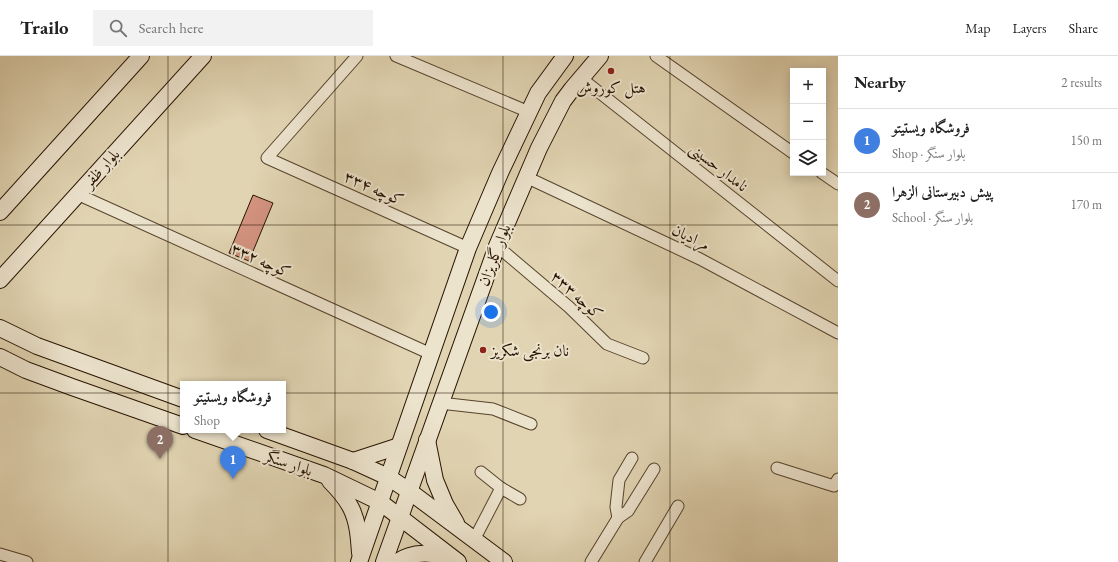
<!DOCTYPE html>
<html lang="en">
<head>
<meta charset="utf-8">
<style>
  body { margin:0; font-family:"EB Garamond",Amiri,serif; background:#f2f2f2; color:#222 }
  .controls { position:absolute; right:12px; top:12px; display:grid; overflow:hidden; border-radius:0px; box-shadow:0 2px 10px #0003 }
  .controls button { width:36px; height:36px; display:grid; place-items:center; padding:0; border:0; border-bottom:1px solid #e0e0e0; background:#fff; color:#222; font:20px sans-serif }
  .you { position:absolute; left:491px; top:256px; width:14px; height:14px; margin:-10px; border:3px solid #fff; border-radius:50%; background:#1a73e8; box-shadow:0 0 0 6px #1a73e833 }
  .badge { display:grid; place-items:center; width:26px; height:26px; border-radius:50%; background:#8f2418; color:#fff; font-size:13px; font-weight:700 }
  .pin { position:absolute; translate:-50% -33px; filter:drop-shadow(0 1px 2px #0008) }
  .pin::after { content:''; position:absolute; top:21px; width:14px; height:12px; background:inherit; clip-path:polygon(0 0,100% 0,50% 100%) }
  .popup { position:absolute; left:180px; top:325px; width:106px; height:52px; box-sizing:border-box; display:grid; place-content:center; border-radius:0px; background:#fff; filter:drop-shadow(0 1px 3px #0005); font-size:13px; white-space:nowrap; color:#767676 }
  .popup b { font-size:15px; color:#222 }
  .popup::after { content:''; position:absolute; left:50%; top:100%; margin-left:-8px; border:8px solid transparent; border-top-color:#fff }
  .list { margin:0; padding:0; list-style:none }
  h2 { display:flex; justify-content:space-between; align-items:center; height:52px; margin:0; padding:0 16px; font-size:17px }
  h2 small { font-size:13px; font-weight:400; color:#767676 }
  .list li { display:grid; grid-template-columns:26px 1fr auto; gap:12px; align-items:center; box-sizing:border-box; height:64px; padding:0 16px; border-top:1px solid #e0e0e0 }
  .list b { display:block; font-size:15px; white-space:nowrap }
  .list p { margin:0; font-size:13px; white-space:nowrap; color:#767676 }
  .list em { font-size:13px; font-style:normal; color:#767676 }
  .icon { flex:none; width:22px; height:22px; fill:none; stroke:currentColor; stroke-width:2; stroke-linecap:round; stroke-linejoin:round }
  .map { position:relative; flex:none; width:838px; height:506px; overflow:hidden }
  header { display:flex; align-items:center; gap:24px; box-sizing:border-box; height:56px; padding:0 20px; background:#fff; border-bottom:1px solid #e0e0e0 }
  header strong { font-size:19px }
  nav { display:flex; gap:22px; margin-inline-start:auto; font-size:14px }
  .search { width:280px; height:36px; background:#f2f2f2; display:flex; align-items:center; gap:10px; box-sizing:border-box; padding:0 14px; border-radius:0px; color:#767676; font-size:15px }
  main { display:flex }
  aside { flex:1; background:#fff }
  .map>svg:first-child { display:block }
  .building { fill:#d3937f; stroke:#271300 }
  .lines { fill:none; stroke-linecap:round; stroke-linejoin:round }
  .street-casing { stroke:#56432c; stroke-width:13 }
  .secondary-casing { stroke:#271300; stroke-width:18 }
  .street { stroke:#ece3cd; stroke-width:11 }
  .secondary { stroke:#ece3cd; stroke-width:16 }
  .grid { fill:none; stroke:#271300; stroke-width:1; stroke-opacity:0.55 }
  .poi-dot { fill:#8f2418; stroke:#ece3cd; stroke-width:1.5 }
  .labels { text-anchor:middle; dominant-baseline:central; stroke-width:4; stroke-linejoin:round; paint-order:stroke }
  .poi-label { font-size:16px; fill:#271300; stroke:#ece3cd }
  .street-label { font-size:16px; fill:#271300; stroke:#ece3cd }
</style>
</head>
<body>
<header>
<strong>Trailo</strong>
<div class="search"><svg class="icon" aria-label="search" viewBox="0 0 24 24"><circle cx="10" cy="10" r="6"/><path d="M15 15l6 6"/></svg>Search here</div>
<nav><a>Map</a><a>Layers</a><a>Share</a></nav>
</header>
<main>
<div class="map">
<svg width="838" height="506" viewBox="0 0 838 506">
  <rect width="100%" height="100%" fill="#e1d4b2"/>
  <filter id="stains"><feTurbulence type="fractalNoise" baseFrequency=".005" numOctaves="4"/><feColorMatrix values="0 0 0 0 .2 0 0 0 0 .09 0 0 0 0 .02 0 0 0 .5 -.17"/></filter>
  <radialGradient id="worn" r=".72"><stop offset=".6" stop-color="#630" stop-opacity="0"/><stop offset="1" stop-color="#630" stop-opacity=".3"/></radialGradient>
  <polygon class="building" points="253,139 273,147 249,205 229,197"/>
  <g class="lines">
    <defs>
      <g id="street">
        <polyline points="357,0 267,102 468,192"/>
        <polyline points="396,0 529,56"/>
        <polyline points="656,0 793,97"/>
        <polyline points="581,22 838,225"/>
        <polyline points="822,117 838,128"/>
        <polyline points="526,121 700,203 838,277"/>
        <polyline points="77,138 431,298"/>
        <polyline points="497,190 569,251 607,288 643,302"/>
        <polyline points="440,347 493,353 531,368"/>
        <polyline points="777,412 834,430 838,423"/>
        <polyline points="481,416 501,432"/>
        <polyline points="618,462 616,451 619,424 632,402"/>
        <polyline points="474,484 501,432 520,443"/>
        <polyline points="0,498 27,506"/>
        <polyline points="591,506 618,462 628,455 654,413"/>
        <polyline points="645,506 678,450"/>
      </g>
      <g id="secondary">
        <polyline points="0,156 141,0"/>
        <polyline points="0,224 203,0"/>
        <polyline points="0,272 37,290 183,343"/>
        <polyline points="0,301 26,314 72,331 183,370"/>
        <polyline points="195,374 324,419 380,446 458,506"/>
        <polyline points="267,374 353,405 388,421 409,435 504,506"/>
        <polyline points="427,384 435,424 445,448 456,467"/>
        <polyline points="353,405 399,390"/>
        <path d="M330 425C338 433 346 442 351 452 358 466 359 482 360 497"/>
        <polyline points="359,506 468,192 500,117 538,37 565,0"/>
        <polyline points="384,506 497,190 539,92 563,45 572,33 600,0"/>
        <path d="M397 506C413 495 433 496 451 503"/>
      </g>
    </defs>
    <use href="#street" class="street-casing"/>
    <use href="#secondary" class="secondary-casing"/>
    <use href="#street" class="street"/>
    <use href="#secondary" class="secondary"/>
  </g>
  <path class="grid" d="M168 0V506M335 0V506M503 0V506M670 0V506M0 169H838M0 337H838"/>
  <g class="poi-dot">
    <circle cx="611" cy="15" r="4"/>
    <circle cx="483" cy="294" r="4"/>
  </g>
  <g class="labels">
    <g class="poi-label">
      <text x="611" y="31">هتل کوروش</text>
      <text x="491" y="294" text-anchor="start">نان برنجی شکریز</text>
    </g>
    <g class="street-label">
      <text transform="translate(719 111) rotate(38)">نامدار حسینی</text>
      <text transform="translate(101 112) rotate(-48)">بلوار ظفر</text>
      <text transform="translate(374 132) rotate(24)">کوچه ۳۳۴</text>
      <text transform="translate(691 181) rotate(26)">مرادیان</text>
      <text transform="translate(494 199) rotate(-69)">بلوار گلریزان</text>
      <text transform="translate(261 204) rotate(24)">کوچه ۳۳۲</text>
      <text transform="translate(577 239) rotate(42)">کوچه ۳۳۳</text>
      <text transform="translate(289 407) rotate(19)">بلوار سنگر</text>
    </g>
  </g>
  <rect width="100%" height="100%" filter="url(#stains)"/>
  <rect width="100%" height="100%" fill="url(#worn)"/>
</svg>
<div class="controls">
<button>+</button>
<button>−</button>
<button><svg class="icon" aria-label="layers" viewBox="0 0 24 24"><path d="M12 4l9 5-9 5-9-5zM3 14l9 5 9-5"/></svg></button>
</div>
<div class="you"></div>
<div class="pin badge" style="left:233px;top:423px;background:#3f7fe0">1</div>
<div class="popup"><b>فروشگاه ویستیتو</b>Shop</div>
<div class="pin badge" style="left:160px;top:403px;background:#8d6e63">2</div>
</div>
<aside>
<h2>Nearby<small>2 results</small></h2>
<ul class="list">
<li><span class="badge" style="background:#3f7fe0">1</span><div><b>فروشگاه ویستیتو</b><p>Shop · بلوار سنگر</p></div><em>150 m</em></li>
<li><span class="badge" style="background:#8d6e63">2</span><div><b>پیش دبیرستانی الزهرا</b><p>School · بلوار سنگر</p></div><em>170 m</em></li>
</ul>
</aside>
</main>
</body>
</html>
